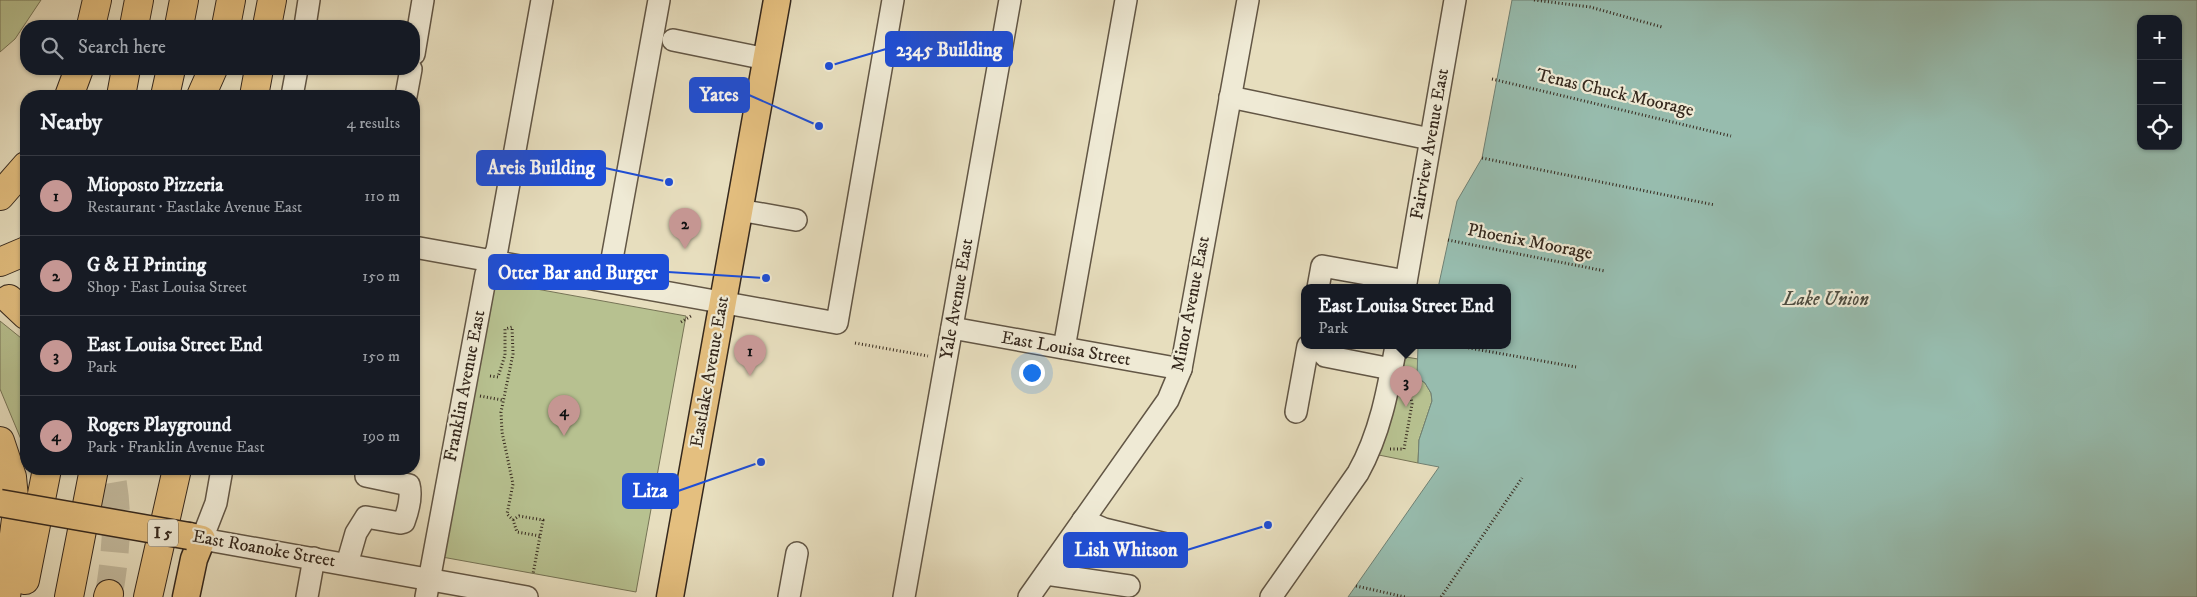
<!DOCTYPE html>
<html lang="en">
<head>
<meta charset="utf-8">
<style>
  body { margin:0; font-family:"IM FELL DW Pica",serif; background:#20242c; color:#f1f3f6 }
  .controls { position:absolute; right:15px; top:15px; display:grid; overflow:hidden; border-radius:10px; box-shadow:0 1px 4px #0004 }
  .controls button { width:45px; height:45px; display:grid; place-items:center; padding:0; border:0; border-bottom:1px solid #363941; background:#171b24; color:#f1f3f6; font:25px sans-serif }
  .you { position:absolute; left:1031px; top:372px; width:18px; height:18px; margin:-12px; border:4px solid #fff; border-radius:50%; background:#1a73e8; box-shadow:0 0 0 8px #1a73e833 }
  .badge { display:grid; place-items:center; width:32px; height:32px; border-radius:50%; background:#c59692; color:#111; font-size:16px; font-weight:700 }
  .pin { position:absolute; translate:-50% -41px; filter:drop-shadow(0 1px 2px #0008) }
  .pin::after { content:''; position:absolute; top:26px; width:18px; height:15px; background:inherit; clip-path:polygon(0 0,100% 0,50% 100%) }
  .popup { position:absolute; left:1301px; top:284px; width:210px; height:65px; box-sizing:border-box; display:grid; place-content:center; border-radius:10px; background:#171b24; filter:drop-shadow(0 1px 4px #0005); font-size:16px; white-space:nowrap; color:#9ea1a6 }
  .popup b { font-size:19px; color:#f1f3f6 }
  .popup::after { content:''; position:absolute; left:50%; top:100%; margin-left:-10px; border:10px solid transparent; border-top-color:#171b24 }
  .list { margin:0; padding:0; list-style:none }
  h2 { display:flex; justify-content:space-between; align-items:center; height:65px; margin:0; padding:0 20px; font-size:21px }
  h2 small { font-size:16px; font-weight:400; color:#9ea1a6 }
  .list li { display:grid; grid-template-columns:32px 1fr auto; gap:15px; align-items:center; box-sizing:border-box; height:80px; padding:0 20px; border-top:1px solid #363941 }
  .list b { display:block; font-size:19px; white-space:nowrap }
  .list p { margin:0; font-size:16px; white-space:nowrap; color:#9ea1a6 }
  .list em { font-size:16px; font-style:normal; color:#9ea1a6 }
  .icon { flex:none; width:28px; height:28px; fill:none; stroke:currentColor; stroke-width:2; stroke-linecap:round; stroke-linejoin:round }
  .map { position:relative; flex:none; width:2197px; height:597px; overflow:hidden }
  .search { position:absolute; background:#171b24; box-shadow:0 1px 4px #0004; left:20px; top:20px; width:400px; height:55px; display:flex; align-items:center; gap:12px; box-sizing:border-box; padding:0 18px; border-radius:20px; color:#9ea1a6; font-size:19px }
  .panel { position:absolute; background:#171b24; box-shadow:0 1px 4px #0004; left:20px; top:90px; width:400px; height:385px; border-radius:20px }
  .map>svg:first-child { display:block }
  .green { fill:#b7c190; stroke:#767456 }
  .water { fill:#97bcae; stroke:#708174; fill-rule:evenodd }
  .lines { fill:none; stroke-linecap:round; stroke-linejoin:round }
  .highway-tunnel { stroke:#c3ba9e; stroke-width:28; stroke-dasharray:28 14; stroke-linecap:butt }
  .minor-casing { stroke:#625645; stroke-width:24 }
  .major-casing { stroke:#35281d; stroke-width:29 }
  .highway-casing { stroke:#35281d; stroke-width:30 }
  .path { stroke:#35281d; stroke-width:3; stroke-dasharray:1 2.5; stroke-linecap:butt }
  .minor { stroke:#efead5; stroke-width:21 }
  .major { stroke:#e4bf7f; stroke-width:26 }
  .highway { stroke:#e4bf7f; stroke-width:28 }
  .major-bridge-casing { stroke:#35281d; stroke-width:29; stroke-linecap:butt }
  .major-bridge { stroke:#e4bf7f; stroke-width:26 }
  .labels { text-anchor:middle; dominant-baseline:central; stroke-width:4.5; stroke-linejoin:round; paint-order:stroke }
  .shield { fill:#efead5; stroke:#6d6254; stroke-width:1 }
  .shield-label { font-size:16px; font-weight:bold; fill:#35281d }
  .street-label { font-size:18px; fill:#35281d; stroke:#efead5 }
  .water-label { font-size:19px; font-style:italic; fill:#4e4d41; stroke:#efead5 }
  .leader { fill:none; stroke:#1d4ed8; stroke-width:2 }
  .callout-dot { fill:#1d4ed8; stroke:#efead5; stroke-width:2 }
  .callout { fill:#1d4ed8; stroke:#1d4ed8; stroke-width:2 }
  .callout-label { font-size:19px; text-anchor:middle; font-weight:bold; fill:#fff }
</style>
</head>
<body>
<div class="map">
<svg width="2197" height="597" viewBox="0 0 2197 597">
  <rect width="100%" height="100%" fill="#e7debe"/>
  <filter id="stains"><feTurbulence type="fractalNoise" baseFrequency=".004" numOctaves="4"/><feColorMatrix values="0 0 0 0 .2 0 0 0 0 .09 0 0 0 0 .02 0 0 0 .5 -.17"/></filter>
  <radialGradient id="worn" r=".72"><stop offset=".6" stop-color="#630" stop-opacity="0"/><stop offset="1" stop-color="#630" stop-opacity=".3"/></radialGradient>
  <g class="green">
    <polygon points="0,0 41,0 15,39 0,52"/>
    <polygon points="492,281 686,316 636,592 442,557"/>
    <polygon points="0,321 26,342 25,449 0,389"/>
    <polygon points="1394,355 1418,359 1417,377 1425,383 1431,393 1432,401 1419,440 1418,463 1369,453"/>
  </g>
  <path class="water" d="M1512 0H2197V597H1348L1439 467 1418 463 1419 440 1432 401 1431 393 1425 383 1417 377 1418 346H1507V288H1438L1457 201 1482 158ZM2141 19H2178V146H2141Z"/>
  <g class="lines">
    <path class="highway-tunnel" d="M109 594C116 552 120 511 110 469"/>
    <defs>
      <g id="minor">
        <polyline points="305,26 309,0"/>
        <polyline points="673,40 766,59"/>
        <polyline points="414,54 423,0"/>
        <polyline points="292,96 297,69"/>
        <polyline points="406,96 411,69"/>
        <polyline points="1230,97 1430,139"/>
        <polyline points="739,210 796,220"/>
        <polyline points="414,247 837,323 893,0"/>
        <polyline points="608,281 659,0"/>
        <polyline points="1318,288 1322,266 1406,281"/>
        <polyline points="1405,288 1455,0"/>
        <polyline points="952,328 1181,369"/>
        <polyline points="1064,348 1126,0"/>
        <polyline points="1325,356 1391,369"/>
        <polyline points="1296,412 1308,346"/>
        <polyline points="222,469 216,503 202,539 527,597"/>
        <polyline points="1083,520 1104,529 1170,545"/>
        <path d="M347 564 356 533 366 517 400 523 404 522C408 511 412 496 409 485L366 476"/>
        <polyline points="1046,574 1129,586"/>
        <polyline points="307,597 314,558"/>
        <polyline points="426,597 486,274 497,250 542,0"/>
        <polyline points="789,597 797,553"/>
        <polyline points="904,597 1010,0"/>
        <polyline points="1029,597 1168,400 1181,369 1248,0"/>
        <path d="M1271 597 1358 473C1380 434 1388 390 1396 346"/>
      </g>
      <g id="major">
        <polyline points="186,597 194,559 202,539 189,536"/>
        <polyline points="670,597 777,0"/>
      </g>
      <g id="highway">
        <polyline points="91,26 97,0"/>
        <polyline points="134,26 139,0"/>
        <polyline points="179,26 184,0"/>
        <polyline points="226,26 231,0"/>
        <polyline points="267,26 272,0"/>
        <polyline points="69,96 79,69"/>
        <polyline points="121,96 126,69"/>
        <polyline points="165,96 171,69"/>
        <polyline points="201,96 213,69"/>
        <polyline points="254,96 259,69"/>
        <polyline points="0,196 26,166"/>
        <polyline points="0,262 26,251"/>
        <polyline points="9,299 26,315"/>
        <polyline points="0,441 12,477 16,519 6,597"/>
        <polyline points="25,580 47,469"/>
        <polyline points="69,597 94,469"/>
        <polyline points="108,597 109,594"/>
        <polyline points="148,597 177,469"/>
      </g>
    </defs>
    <use href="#minor" class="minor-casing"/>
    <use href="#major" class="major-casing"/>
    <use href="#highway" class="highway-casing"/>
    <g class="path">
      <polyline points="1534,0 1590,7 1662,27"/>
      <polyline points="1492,79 1731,136"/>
      <polyline points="1482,158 1715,205"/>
      <polyline points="1448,240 1605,271"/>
      <polyline points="681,322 691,316"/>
      <polyline points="855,343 928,356"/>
      <polyline points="1458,346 1576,367"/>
      <polyline points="490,376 498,377 505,355 505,329 512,327 513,354 501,412 502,432 513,484 507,514 513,520 517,532 540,536"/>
      <polyline points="480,396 502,400"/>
      <polyline points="1390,449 1404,449 1412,404 1409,384"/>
      <polyline points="513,520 519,516 543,520 533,574"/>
      <polyline points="1356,586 1405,597"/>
      <polyline points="1441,597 1522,478"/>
    </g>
    <use href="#minor" class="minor"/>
    <use href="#major" class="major"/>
    <use href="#highway" class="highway"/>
    <defs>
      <polyline id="major-bridge" points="0,503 189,536"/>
    </defs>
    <use href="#major-bridge" class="major-bridge-casing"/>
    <use href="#major-bridge" class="major-bridge"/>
  </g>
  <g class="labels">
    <rect class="shield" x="148" y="519.5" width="30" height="27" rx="4"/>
    <g class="shield-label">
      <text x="163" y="533">I 5</text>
    </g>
    <g class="street-label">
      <text transform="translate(1615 93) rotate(13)">Tenas Chuck Moorage</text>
      <text transform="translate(1430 144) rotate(-80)">Fairview Avenue East</text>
      <text transform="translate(1530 242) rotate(11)">Phoenix Moorage</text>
      <text transform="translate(957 299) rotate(-80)">Yale Avenue East</text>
      <text transform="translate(1191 304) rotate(-79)">Minor Avenue East</text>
      <text transform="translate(1066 349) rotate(10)">East Louisa Street</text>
      <text transform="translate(710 372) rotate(-80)">Eastlake Avenue East</text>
      <text transform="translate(465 386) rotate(-79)">Franklin Avenue East</text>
      <text transform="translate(264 549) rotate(10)">East Roanoke Street</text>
    </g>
    <g class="water-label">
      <text x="1826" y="299">Lake Union</text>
    </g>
  </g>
  <path class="leader" d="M829 66L886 49M819 126L749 95M669 182L605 168M766 278L668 272M761 462L678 491M1268 525L1187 550"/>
  <g class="callout-dot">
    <circle cx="829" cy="66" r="5"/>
    <circle cx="819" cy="126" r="5"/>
    <circle cx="669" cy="182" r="5"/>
    <circle cx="766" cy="278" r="5"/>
    <circle cx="761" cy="462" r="5"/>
    <circle cx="1268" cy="525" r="5"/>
  </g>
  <g class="callout">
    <rect x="886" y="32" width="126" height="34" rx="5"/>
    <rect x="690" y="78" width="59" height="34" rx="5"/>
    <rect x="477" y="151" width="128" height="34" rx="5"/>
    <rect x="489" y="255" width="179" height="34" rx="5"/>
    <rect x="623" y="474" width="55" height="34" rx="5"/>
    <rect x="1064" y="533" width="123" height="34" rx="5"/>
  </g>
  <g class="callout-label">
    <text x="949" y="56">2345 Building</text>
    <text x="719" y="101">Yates</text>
    <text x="541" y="174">Areis Building</text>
    <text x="578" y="279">Otter Bar and Burger</text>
    <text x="650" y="497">Liza</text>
    <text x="1126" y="556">Lish Whitson</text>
  </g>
  <rect width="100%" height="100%" filter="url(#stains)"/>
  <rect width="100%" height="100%" fill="url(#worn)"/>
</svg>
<div class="controls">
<button>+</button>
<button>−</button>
<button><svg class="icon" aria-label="locate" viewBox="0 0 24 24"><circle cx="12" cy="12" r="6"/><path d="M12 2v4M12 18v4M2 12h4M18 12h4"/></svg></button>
</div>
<div class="you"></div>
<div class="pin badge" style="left:750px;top:376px">1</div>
<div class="pin badge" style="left:685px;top:249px">2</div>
<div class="pin badge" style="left:1406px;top:407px">3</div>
<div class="popup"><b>East Louisa Street End</b>Park</div>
<div class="pin badge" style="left:564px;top:436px">4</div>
<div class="search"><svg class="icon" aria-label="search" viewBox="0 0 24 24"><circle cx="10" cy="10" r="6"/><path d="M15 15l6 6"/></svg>Search here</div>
<section class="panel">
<h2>Nearby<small>4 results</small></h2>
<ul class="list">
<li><span class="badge">1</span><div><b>Mioposto Pizzeria</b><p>Restaurant · Eastlake Avenue East</p></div><em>110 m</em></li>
<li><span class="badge">2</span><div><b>G &amp; H Printing</b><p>Shop · East Louisa Street</p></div><em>150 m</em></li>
<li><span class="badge">3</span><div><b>East Louisa Street End</b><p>Park</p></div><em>150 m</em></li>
<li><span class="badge">4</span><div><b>Rogers Playground</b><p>Park · Franklin Avenue East</p></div><em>190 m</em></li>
</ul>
</section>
</div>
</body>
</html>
